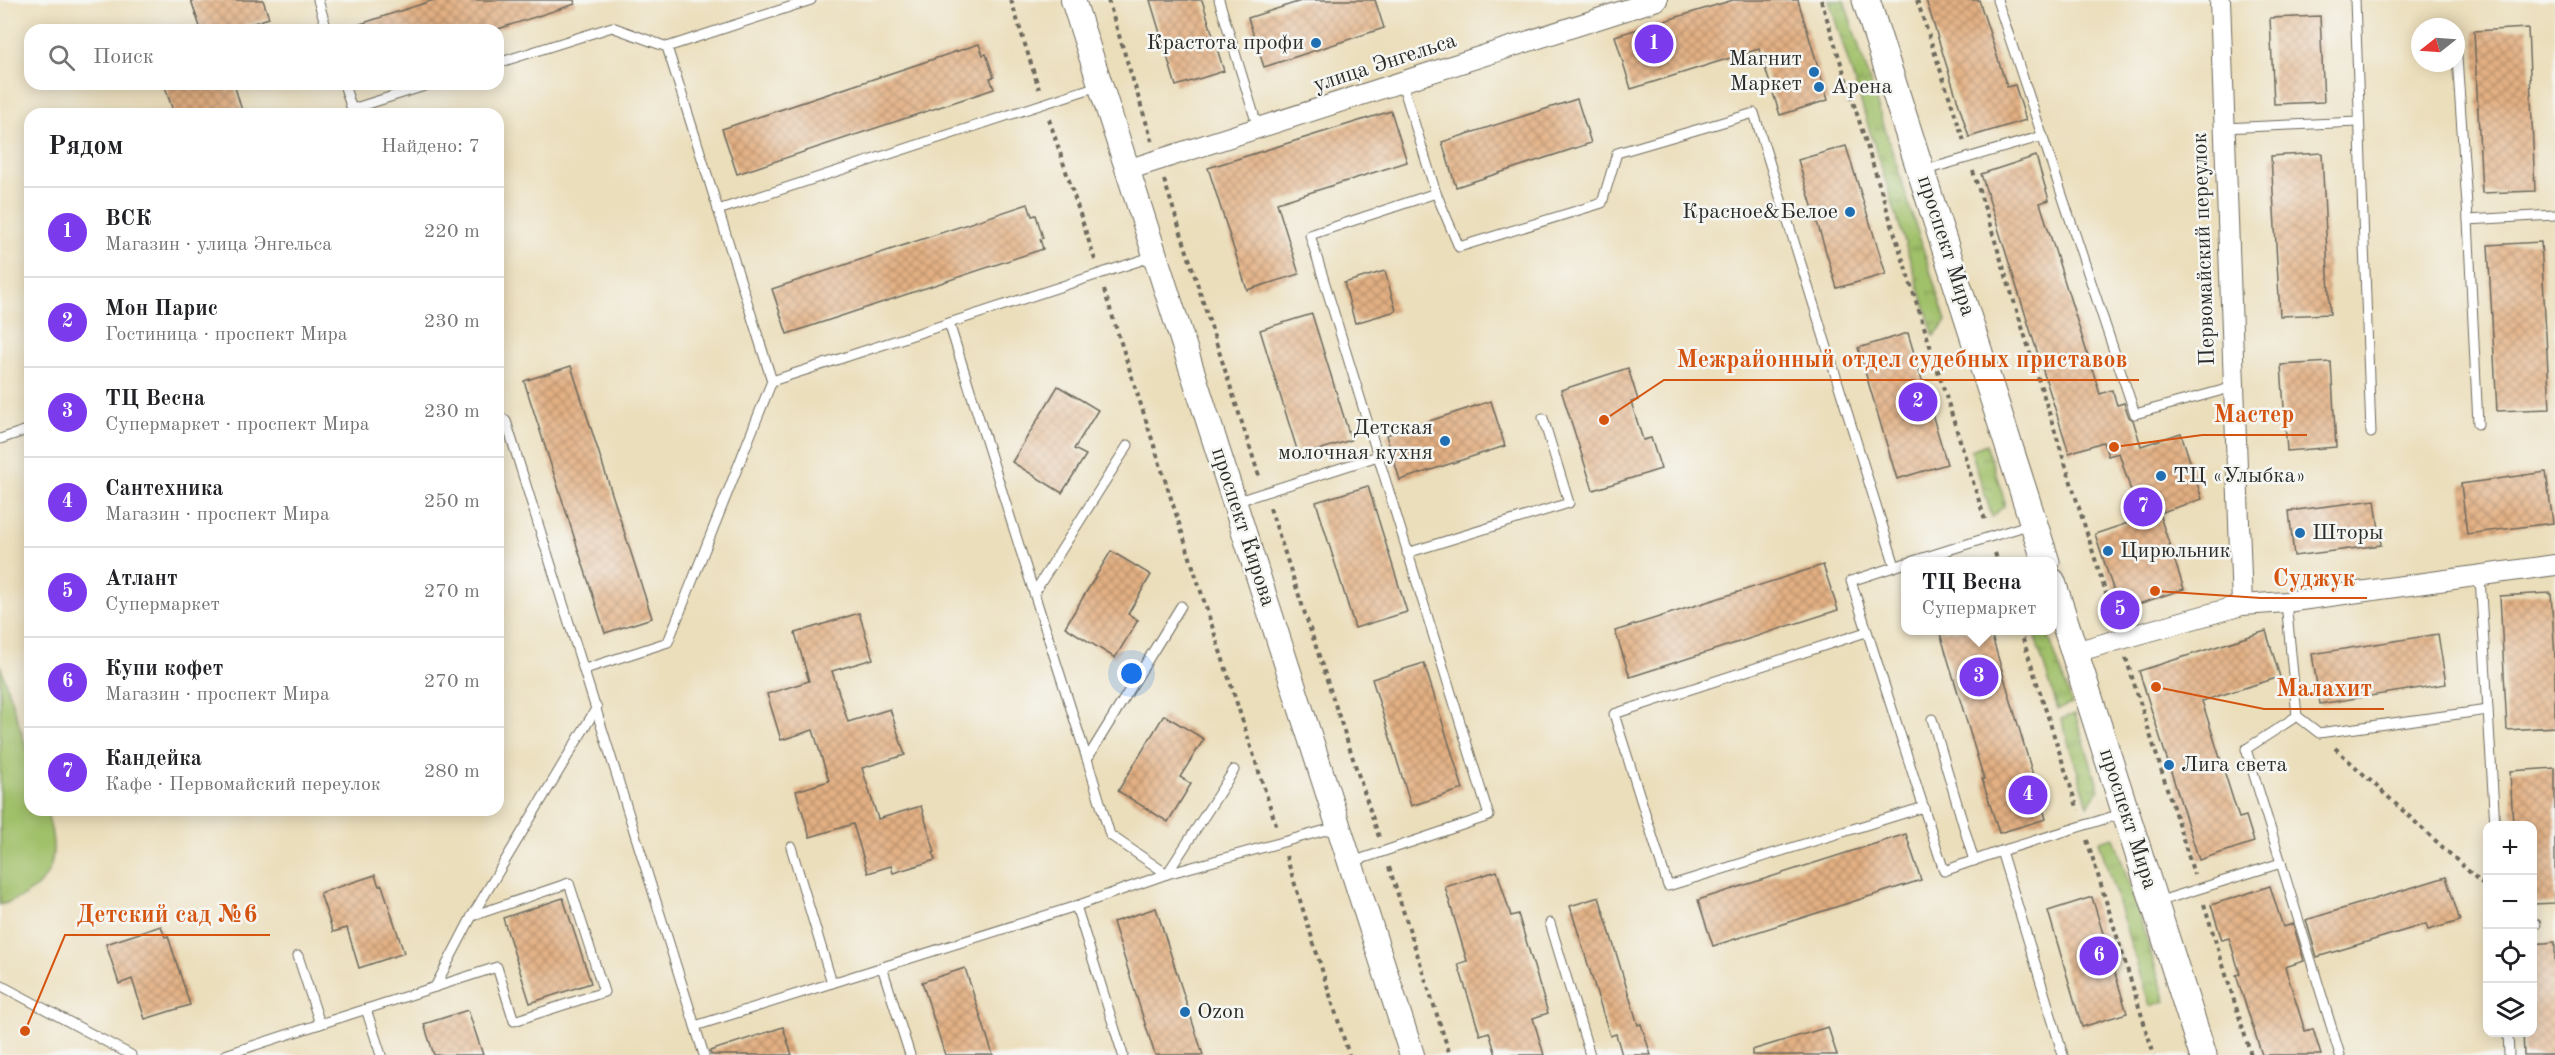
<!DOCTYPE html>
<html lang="ru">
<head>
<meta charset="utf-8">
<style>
  body { margin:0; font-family:"Old Standard TT",serif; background:#f6f6f6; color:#202124 }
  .controls { position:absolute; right:18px; bottom:18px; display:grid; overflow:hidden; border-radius:12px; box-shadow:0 3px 15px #0003 }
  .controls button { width:54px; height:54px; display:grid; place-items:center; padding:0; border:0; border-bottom:2px solid #e0e0e0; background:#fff; color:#202124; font:30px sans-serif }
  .compass { position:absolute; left:2411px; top:18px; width:54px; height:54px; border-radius:50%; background:#fff; box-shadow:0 3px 15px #0003; rotate:253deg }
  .you { position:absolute; left:1132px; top:674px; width:21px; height:21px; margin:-15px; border:4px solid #fff; border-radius:50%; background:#1a73e8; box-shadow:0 0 0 9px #1a73e833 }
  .badge { display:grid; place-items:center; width:39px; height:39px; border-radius:50%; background:#7c3aed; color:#fff; font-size:20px; font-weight:700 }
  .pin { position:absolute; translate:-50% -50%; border:3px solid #fff; box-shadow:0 2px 6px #0006 }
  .popup { position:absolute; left:1901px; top:557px; width:156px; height:78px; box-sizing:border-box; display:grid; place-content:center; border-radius:12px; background:#fff; filter:drop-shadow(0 2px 4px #0005); font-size:20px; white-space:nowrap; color:#757577 }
  .popup b { font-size:22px; color:#202124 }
  .popup::after { content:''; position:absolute; left:50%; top:100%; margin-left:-12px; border:12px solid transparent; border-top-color:#fff }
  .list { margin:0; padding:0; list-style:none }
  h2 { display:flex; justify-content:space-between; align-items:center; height:78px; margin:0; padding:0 24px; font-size:26px }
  h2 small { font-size:20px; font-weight:400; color:#757577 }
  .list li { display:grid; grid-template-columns:39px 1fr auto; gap:18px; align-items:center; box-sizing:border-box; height:90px; padding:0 24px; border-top:2px solid #e0e0e0 }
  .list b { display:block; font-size:22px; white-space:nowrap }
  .list p { margin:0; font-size:20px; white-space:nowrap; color:#757577 }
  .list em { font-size:20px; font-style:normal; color:#757577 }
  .icon { flex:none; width:33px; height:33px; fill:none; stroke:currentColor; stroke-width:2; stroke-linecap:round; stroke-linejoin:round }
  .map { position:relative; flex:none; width:2555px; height:1055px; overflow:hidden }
  .search { position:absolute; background:#fff; box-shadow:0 3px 15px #0003; left:24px; top:24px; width:480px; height:66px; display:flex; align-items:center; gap:15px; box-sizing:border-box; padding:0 21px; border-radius:18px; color:#757577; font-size:22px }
  .panel { position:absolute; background:#fff; box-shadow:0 3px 15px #0003; left:24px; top:108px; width:480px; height:708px; border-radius:18px }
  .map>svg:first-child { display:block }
  .grass { fill:url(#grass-tufts); stroke:#66764a; stroke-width:1.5 }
  .park { fill:#a0c069; stroke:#66764a; stroke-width:1.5 }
  .building { fill:url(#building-cross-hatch) }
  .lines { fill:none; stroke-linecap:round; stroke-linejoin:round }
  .service-casing { stroke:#6e6a5d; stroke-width:11 }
  .minor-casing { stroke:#6e6a5d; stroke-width:22 }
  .tertiary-casing { stroke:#6e6a5d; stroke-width:26 }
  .secondary-casing { stroke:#6e6a5d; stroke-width:29 }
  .path { stroke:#6e6a5d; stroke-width:4; stroke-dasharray:4.5 4.5; stroke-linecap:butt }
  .service { stroke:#fff; stroke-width:9 }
  .minor { stroke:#fff; stroke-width:20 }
  .tertiary { stroke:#fff; stroke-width:24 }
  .secondary { stroke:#fff; stroke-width:27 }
  .poi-dot { fill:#1f6fb2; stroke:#f6f6f2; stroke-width:2 }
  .labels { text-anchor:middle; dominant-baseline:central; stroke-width:5; stroke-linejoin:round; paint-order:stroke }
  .poi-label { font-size:22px; fill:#2b2b2b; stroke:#f6f6f2; text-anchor:start }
  .street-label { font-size:22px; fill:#2b2b2b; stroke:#f6f6f2 }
  .leader { fill:none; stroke:#d5540f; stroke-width:2 }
  .callout-dot { fill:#d5540f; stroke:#f6f6f2; stroke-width:2 }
  .callout-label { font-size:24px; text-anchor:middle; font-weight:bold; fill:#d5540f; stroke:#f6f6f2; stroke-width:5; stroke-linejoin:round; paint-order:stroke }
</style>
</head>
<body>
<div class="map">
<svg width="2555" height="1055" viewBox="0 0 2555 1055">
  <defs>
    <pattern id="grass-tufts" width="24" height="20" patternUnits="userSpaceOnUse" patternTransform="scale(1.5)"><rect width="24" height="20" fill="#a0c069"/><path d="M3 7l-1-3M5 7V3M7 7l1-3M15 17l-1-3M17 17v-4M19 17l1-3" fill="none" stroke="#839c57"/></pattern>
    <pattern id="building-cross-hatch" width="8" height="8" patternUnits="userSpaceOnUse" patternTransform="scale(1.5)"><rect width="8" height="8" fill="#e3b083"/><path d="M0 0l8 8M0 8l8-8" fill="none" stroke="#b88f6b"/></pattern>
  </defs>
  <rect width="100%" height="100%" fill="#f6f6f2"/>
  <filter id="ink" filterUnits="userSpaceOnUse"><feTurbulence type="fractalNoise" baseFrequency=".0167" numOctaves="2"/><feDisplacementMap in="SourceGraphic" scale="12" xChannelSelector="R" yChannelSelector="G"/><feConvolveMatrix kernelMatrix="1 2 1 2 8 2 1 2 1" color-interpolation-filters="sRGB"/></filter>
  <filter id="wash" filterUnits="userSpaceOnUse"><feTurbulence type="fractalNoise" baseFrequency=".008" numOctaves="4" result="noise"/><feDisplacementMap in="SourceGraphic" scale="24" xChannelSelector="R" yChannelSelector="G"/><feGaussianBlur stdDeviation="1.35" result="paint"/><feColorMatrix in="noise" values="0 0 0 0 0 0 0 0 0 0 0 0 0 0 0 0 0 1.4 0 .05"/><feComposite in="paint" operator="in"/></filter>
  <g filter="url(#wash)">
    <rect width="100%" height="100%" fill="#ebdebb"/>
    <g class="grass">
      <polygon points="1829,0 1844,0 1946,321 1934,336"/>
      <polygon points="1986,444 2004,499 2004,506 1992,517 1971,450"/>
      <polygon points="2033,631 2047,631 2072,704 2058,709"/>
      <polygon points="2075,714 2099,789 2088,805 2061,719"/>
      <polygon points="2114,837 2166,1001 2150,1006 2099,841"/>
    </g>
    <path class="park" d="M0 665 30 759V810H46C62 859 53 890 0 905Z"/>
    <g id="blocks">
      <g class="building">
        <polygon points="191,0 263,0 269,18 231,30 201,30"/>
        <polygon points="434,0 574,0 575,4 495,30 354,30 354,26"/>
        <polygon points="1150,0 1202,0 1224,71 1176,86"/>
        <polygon points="1304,0 1375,0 1384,28 1264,67 1248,18"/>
        <polygon points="1733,0 1798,0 1828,100 1780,115 1759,49 1631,89 1615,36"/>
        <polygon points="1926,0 1979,0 2007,87 2015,85 2026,120 1969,137"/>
        <polygon points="2320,16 2324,102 2274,104 2270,18"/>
        <polygon points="2528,28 2535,191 2482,193 2474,31"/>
        <polygon points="979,44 983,55 986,54 994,77 990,78 994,89 737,174 722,129"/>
        <polygon points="164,84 234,84 243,114 174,114"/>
        <polygon points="1577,99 1591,143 1456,187 1442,142"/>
        <polygon points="1391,111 1407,162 1277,203 1299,274 1247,290 1208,168"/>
        <polygon points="1846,146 1886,274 1837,288 1798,160"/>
        <polygon points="2322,153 2330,314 2280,316 2271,156"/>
        <polygon points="2036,156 2049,200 2040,203 2100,394 2112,390 2117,405 2124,403 2129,417 2133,420 2141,446 2181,433 2202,499 2159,513 2184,589 2120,610 2095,534 2140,519 2119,453 2108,456 2103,442 2069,453 1981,174"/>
        <polygon points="1028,204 1032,216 1036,215 1043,238 1040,239 1043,249 787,334 772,289"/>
        <polygon points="2541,242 2550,409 2497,411 2488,245"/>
        <polygon points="1385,271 1396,311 1355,323 1344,283"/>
        <polygon points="1312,314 1351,440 1299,456 1260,330"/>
        <polygon points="1908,333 1947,464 1897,479 1858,348"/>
        <polygon points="2331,362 2336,447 2287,451 2281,365"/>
        <polygon points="571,366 652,618 605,633 524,381"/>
        <polygon points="1628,368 1638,400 1631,402 1643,440 1651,438 1661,469 1593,490 1561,390"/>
        <polygon points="1058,386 1098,410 1074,449 1086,455 1062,493 1012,462"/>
        <polygon points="1491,401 1505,446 1400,480 1386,435"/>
        <polygon points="2546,472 2553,523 2467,534 2461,484"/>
        <polygon points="1368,486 1407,612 1355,628 1316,502"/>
        <polygon points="2375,500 2381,545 2294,556 2289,511"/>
        <polygon points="1111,551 1151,575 1128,614 1138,620 1115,658 1065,627"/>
        <polygon points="1823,565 1838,610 1630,677 1615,631"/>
        <polygon points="2551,593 2555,658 2555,727 2507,730 2500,596"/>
        <polygon points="859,613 873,659 832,671 848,722 890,709 905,755 862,768 878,819 921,806 935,852 933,853 935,860 893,873 891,866 868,873 853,824 810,837 796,791 829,781 813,730 781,740 767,694 809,681 795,633"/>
        <polygon points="1939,630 1990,630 2046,819 1999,833 1982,779 1984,779"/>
        <polygon points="2266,631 2280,677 2202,701 2239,818 2246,816 2254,842 2199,860 2139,671"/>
        <polygon points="2438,634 2446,684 2320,704 2312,654"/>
        <polygon points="1424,663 1463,789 1411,806 1372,679"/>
        <polygon points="1164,715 1204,739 1180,777 1191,784 1168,822 1118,791"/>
        <polygon points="2555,768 2555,903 2532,904 2532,825 2513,825 2510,771"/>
        <polygon points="1906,834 1921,880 1713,946 1698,900"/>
        <polygon points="1497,871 1511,916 1518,914 1548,1013 1533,1018 1544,1055 1496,1055 1489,1032 1480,1035 1458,964 1467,961 1445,887"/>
        <polygon points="375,875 379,886 382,885 404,953 359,968 347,928 333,932 320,893"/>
        <polygon points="2446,877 2460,921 2428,930 2426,924 2317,957 2306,920"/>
        <polygon points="2270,886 2283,927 2293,924 2304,961 2285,967 2305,1031 2313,1029 2321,1055 2262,1055 2236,975 2240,974 2229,938 2222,940 2211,905"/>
        <polygon points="1599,897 1638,1025 1641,1024 1651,1055 1622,1055 1616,1034 1610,1036 1570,906"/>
        <polygon points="2092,897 2127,1013 2082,1027 2048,911"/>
        <polygon points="563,898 591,983 530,1003 503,918"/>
        <polygon points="1156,908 1203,1055 1155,1055 1113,922"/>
        <polygon points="161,926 165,937 168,936 190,1005 145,1019 132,979 119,984 106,944"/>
        <polygon points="2555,942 2555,1055 2524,1055 2523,1032 2532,1032 2532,944"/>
        <polygon points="965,968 993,1055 945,1055 922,982"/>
        <polygon points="468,1010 483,1055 434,1055 424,1024"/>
        <polygon points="783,1027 792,1055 711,1055 710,1051"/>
        <polygon points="1828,1027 1837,1055 1752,1055 1752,1050"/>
      </g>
    </g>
  </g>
  <g filter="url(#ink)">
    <use href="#blocks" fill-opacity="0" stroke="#6e6a5d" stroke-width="1.5"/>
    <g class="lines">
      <defs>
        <g id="service">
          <polyline points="318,0 327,30"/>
          <polyline points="1219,0 1258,128"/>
          <polyline points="1997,0 2135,414 2234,387"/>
          <polyline points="2355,0 2371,433"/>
          <polyline points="2456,42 2468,220"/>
          <polyline points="667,47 811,0"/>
          <polyline points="498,63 612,27 667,47 772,381"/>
          <polyline points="1402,83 1436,193"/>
          <polyline points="344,84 353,113"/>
          <polyline points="352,109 431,84"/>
          <polyline points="2223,128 2358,122"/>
          <polyline points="1922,171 2043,136"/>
          <polyline points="718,210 1101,85"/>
          <polyline points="949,323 1034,593"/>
          <polyline points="498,415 506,421 704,1055"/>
          <polyline points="2478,424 2468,220 2555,215"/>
          <polyline points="0,439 30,429"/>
          <polyline points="1378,456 1310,235 1436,193 1459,247 1602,203 1617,153 1754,113 1895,566"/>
          <polyline points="1235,502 1378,456 1489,816 1352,862"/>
          <polyline points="1407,553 1569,503 1543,418"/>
          <polyline points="1910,562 2031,524"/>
          <polyline points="1906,563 1851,581 1944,871 2001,851"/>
          <polyline points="2480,577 2495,826"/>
          <polyline points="2286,602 2297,716 2319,733 2488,710"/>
          <polyline points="1181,606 1087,759 1110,835 1167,874 1234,770"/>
          <polyline points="1866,632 1614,714 1668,886 1924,807"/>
          <polyline points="585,669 668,642 772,381 1154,256"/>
          <polyline points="2297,716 2246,749 2340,1055"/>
          <polyline points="1932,719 1974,861"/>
          <polyline points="1087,759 1034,593 1128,445"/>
          <polyline points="2157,902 2281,863"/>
          <polyline points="1076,906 1123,1055"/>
          <polyline points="1550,923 1590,1055"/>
          <polyline points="2532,925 2536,924"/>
          <polyline points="298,956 320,1024 435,987 472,916 597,707"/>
          <polyline points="882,967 910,1055"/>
          <polyline points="832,983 1076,906 1167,874 1337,827"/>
          <polyline points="0,985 131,1055"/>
          <polyline points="435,987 497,967 514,1021 604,992 569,883 472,916"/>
          <polyline points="366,1009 381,1055"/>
          <polyline points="695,1026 832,983 791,847"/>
          <polyline points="2508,1032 2509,1055"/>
          <polyline points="225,1055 320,1024"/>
          <polyline points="2063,1055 2001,851 2124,813"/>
        </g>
        <g id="minor">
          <polyline points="2220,0 2242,605"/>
          <polyline points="1127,170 1657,0"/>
          <polyline points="2075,652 2242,605 2286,602 2555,565"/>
        </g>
        <polyline id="tertiary" points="1073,0 1412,1055"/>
        <g id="secondary">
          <polyline points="1866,0 2046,562"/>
          <polyline points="2052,582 2203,1055"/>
        </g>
      </defs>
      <use href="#service" class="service-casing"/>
      <use href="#minor" class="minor-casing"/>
      <use href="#tertiary" class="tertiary-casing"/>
      <use href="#secondary" class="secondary-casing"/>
      <g class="path">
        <polyline points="1011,0 1039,89"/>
        <polyline points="1108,0 1152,141"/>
        <polyline points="1821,0 1986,523"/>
        <polyline points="1917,0 1964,141"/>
        <polyline points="1049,119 1095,260"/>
        <polyline points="1973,171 2114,619"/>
        <polyline points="1164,180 1260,479"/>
        <polyline points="1104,290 1277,828"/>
        <polyline points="1270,508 1379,837"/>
        <polyline points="1995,553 1998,562"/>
        <polyline points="2020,630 2078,810"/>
        <polyline points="2126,658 2194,874"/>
        <polyline points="2335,748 2488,889"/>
        <polyline points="2087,840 2154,1055"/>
        <polyline points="1286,856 1349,1055"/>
        <polyline points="1389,867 1450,1055"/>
        <polyline points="2204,904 2251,1055"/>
      </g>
      <use href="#service" class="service"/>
      <use href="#minor" class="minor"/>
      <use href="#tertiary" class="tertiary"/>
      <use href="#secondary" class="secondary"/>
    </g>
  </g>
  <g class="poi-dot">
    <circle cx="1316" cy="43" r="6"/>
    <circle cx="1814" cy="72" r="6"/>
    <circle cx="1819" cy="87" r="6"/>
    <circle cx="1850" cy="212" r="6"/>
    <circle cx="1445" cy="441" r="6"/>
    <circle cx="2161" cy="476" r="6"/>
    <circle cx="2300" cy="533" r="6"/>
    <circle cx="2108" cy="551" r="6"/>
    <circle cx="2169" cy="765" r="6"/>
    <circle cx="1185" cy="1012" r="6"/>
  </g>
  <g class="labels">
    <g class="poi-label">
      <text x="1304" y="43" text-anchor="end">Крастота профи</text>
      <text x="1802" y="59" text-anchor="end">Магнит<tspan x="1802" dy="25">Маркет</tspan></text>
      <text x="1831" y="87">Арена</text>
      <text x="1838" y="212" text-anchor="end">Красное&amp;Белое</text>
      <text x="1433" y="428" text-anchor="end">Детская<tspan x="1433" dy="25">молочная кухня</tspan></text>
      <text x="2173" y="476">ТЦ «Улыбка»</text>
      <text x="2312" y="533">Шторы</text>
      <text x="2120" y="551">Цирюльник</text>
      <text x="2181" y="765">Лига света</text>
      <text x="1197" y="1012">Ozon</text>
    </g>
    <g class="street-label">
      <text transform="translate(1385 63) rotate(-18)">улица Энгельса</text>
      <text transform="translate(1946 246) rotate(72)">проспект Мира</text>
      <text transform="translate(2204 249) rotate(-92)">Первомайский переулок</text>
      <text transform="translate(1243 527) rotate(72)">проспект Кирова</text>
      <text transform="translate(2128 819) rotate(72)">проспект Мира</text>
    </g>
  </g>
  <path class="leader" d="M1604 420L1664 380H2139M2114 447L2202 435H2307M2155 591L2261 598H2367M2156 687L2264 709H2384M25 1031L65 935H270"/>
  <g class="callout-dot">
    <circle cx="1604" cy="420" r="6"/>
    <circle cx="2114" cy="447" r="6"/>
    <circle cx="2155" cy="591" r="6"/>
    <circle cx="2156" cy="687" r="6"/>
    <circle cx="25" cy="1031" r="6"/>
  </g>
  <g class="callout-label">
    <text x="1902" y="367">Межрайонный отдел судебных приставов</text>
    <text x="2254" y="422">Мастер</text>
    <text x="2314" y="586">Суджук</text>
    <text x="2324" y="696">Малахит</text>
    <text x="167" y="922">Детский сад №6</text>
  </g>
</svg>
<div class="controls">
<button>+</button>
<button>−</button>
<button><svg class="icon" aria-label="locate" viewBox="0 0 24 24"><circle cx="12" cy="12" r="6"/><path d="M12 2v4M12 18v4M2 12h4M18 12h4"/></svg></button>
<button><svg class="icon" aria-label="layers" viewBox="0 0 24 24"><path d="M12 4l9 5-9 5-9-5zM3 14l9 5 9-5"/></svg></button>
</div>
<svg class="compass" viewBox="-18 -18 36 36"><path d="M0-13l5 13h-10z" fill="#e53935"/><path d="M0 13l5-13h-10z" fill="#757577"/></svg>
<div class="you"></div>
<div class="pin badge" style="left:1654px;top:44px">1</div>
<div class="pin badge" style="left:1918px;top:402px">2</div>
<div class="pin badge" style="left:1979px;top:677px">3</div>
<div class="popup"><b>ТЦ Весна</b>Супермаркет</div>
<div class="pin badge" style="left:2028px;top:795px">4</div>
<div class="pin badge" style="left:2120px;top:610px">5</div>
<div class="pin badge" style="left:2099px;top:956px">6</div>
<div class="pin badge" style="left:2143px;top:507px">7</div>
<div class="search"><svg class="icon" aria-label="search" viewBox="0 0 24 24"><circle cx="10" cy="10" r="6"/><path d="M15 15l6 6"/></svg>Поиск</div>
<section class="panel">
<h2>Рядом<small>Найдено: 7</small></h2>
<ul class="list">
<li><span class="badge">1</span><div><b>ВСК</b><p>Магазин · улица Энгельса</p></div><em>220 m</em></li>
<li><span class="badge">2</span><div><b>Мон Парис</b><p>Гостиница · проспект Мира</p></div><em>230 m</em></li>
<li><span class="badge">3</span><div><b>ТЦ Весна</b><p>Супермаркет · проспект Мира</p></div><em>230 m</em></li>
<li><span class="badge">4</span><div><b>Сантехника</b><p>Магазин · проспект Мира</p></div><em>250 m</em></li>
<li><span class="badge">5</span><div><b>Атлант</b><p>Супермаркет</p></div><em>270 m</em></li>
<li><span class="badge">6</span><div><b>Купи кофет</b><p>Магазин · проспект Мира</p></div><em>270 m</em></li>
<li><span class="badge">7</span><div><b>Кандейка</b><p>Кафе · Первомайский переулок</p></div><em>280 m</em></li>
</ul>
</section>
</div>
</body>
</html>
